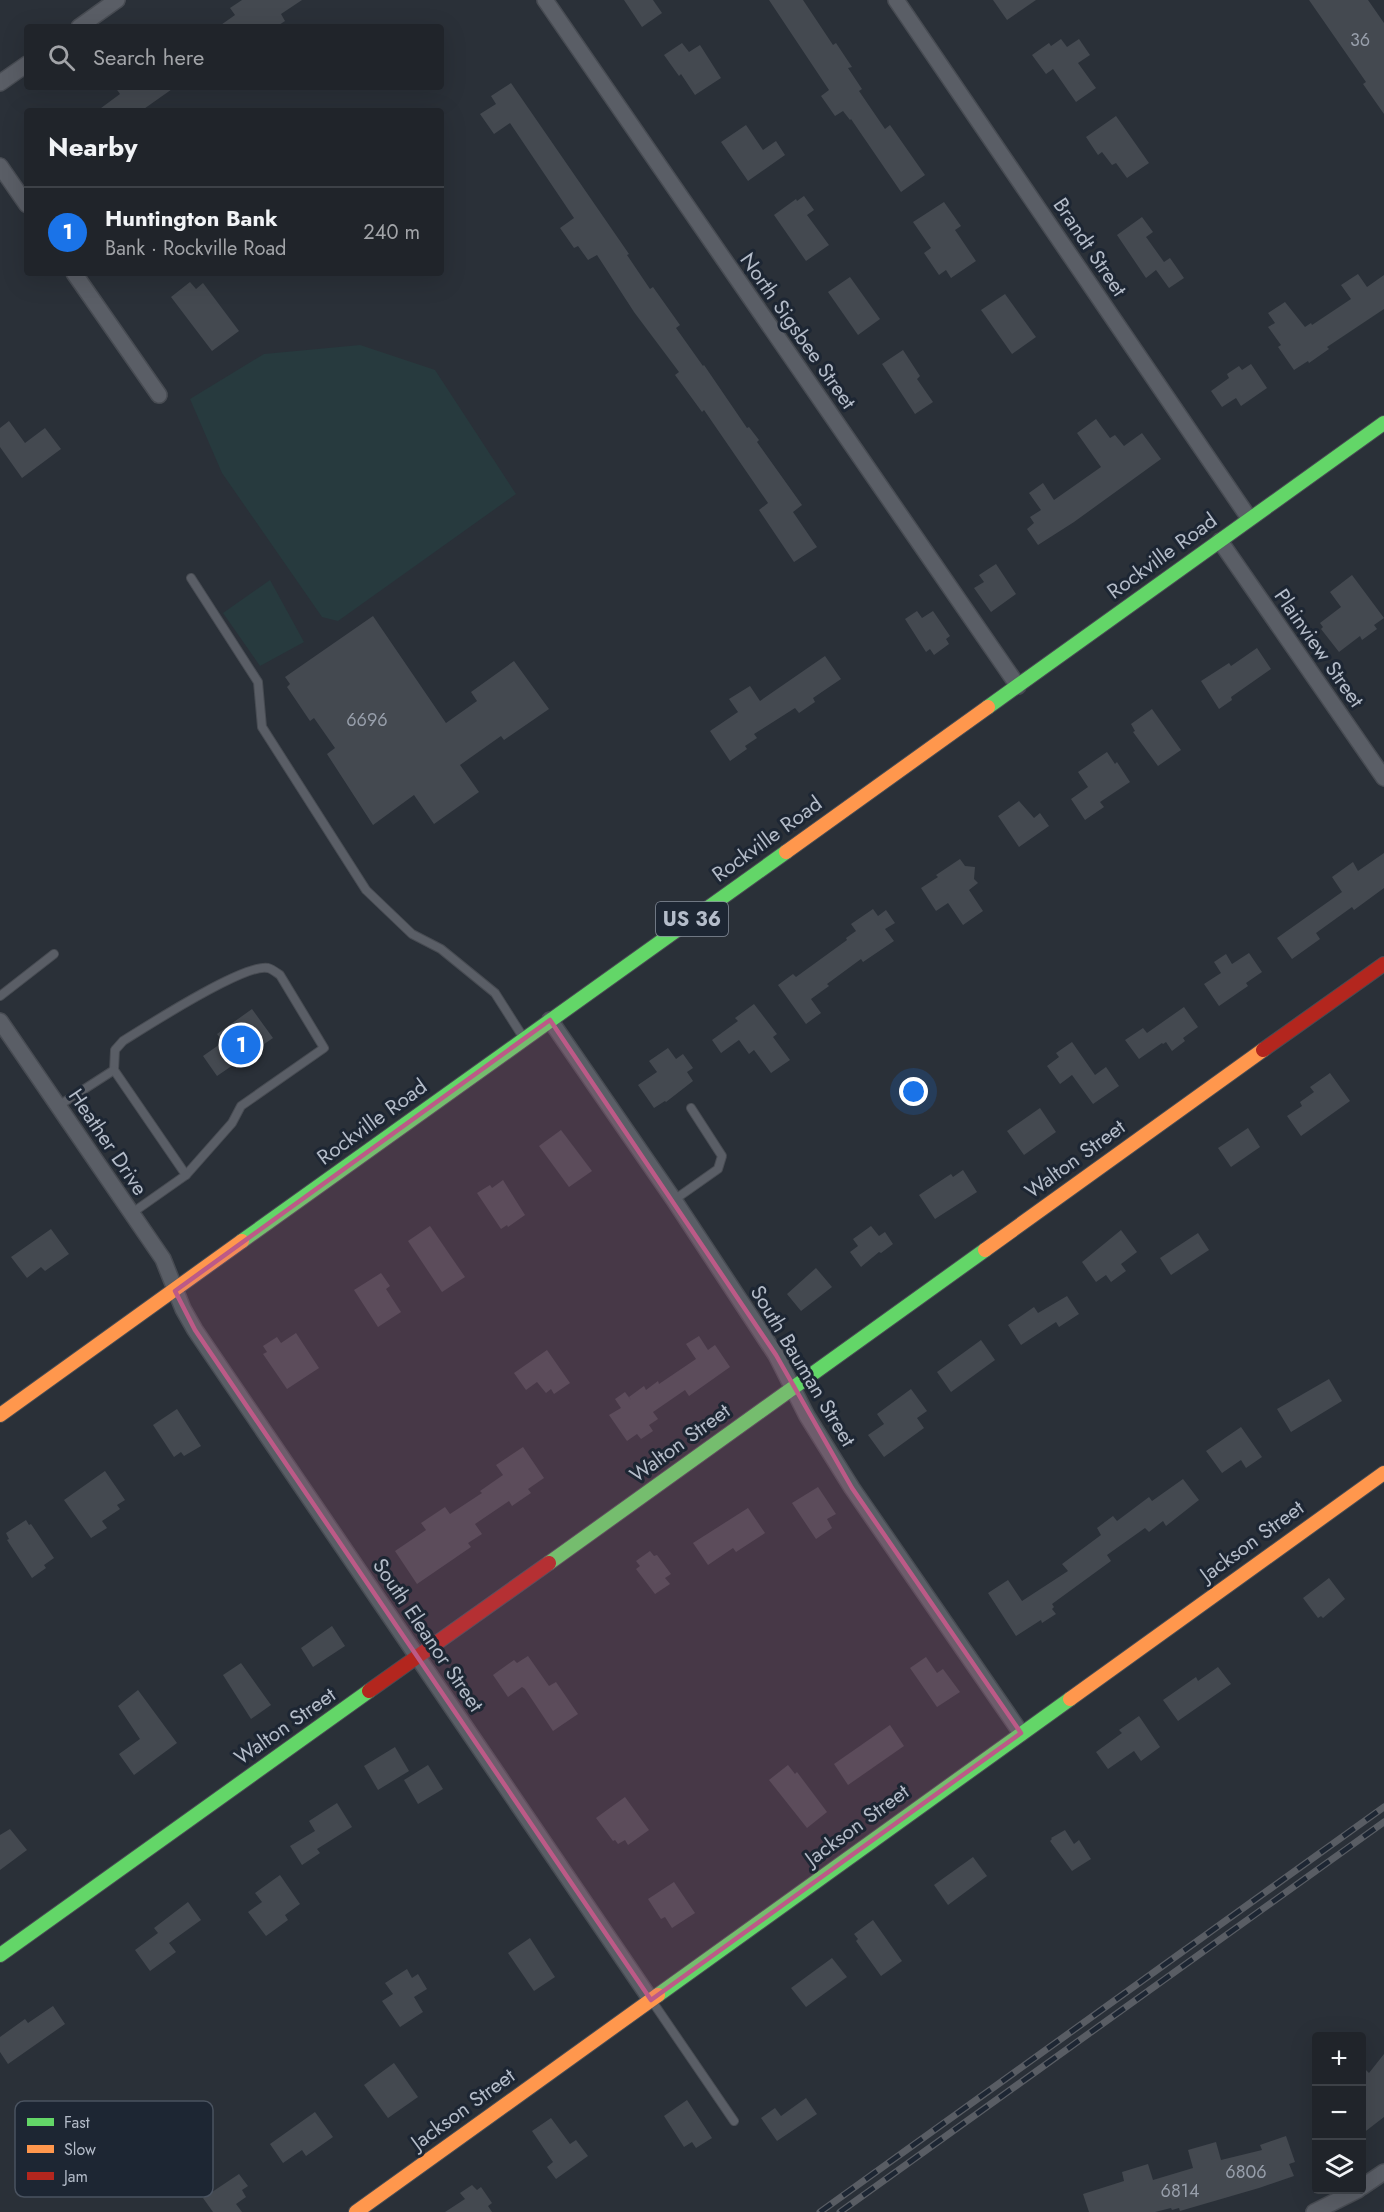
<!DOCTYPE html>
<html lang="en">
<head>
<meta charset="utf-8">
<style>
  body { margin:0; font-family:Jost,sans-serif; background:#2d3036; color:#f1f3f6 }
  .controls { position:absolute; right:18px; bottom:18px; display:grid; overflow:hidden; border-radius:6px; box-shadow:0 6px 24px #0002 }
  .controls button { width:54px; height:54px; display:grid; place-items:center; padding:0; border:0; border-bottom:2px solid #3d4147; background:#20242a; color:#f1f3f6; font:30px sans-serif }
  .you { position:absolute; left:914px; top:1092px; width:21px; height:21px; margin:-15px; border:4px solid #fff; border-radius:50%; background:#1a73e8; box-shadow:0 0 0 9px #1a73e833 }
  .badge { display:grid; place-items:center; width:39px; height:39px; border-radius:50%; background:#1a73e8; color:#fff; font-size:20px; font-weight:700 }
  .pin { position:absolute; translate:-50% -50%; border:3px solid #fff; box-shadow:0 2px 6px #0006 }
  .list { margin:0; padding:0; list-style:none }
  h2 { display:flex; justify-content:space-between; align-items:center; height:78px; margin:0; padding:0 24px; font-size:26px }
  h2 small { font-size:20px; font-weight:400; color:#a2a4a8 }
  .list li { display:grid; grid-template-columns:39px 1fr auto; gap:18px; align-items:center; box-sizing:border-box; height:90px; padding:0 24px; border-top:2px solid #3d4147 }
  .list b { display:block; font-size:22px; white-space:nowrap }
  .list p { margin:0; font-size:20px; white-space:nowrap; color:#a2a4a8 }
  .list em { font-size:20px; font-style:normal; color:#a2a4a8 }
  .icon { flex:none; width:33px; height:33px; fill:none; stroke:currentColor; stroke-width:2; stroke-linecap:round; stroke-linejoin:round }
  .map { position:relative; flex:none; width:1384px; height:2212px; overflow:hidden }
  .search { position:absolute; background:#20242a; box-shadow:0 6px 24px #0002; left:24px; top:24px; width:420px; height:66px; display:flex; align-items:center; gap:15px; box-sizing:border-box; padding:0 21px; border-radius:6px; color:#a2a4a8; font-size:22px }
  .panel { position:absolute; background:#20242a; box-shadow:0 6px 24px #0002; left:24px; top:108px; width:420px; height:168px; border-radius:6px }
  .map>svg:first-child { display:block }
  .green { fill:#273a3e }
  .building { fill:#444950 }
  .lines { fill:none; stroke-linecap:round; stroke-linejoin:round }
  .lane-casing { stroke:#484c53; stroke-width:10 }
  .street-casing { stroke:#484c53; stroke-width:18 }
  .fast-casing { stroke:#484c53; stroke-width:16 }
  .slow-casing { stroke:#484c53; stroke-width:16 }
  .jam-casing { stroke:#484c53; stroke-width:16 }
  .lane { stroke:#5a5e66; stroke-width:8 }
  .street { stroke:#5a5e66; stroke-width:15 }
  .fast { stroke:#63d668; stroke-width:14 }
  .slow { stroke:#ff974d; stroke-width:14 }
  .jam { stroke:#b3261e; stroke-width:14 }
  .rail-casing { stroke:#595d64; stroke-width:7 }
  .rail { stroke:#1d2633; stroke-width:4.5; stroke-dasharray:14; stroke-linecap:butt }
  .marked { fill:#bc5a87; fill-opacity:0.2; stroke:#bc5a87; stroke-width:4.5; stroke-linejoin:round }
  .labels { text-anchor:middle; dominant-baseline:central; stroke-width:6; stroke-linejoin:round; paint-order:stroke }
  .number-label { font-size:18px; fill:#989fab }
  .shield { fill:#1d2633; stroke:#878f9c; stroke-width:1.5 }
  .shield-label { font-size:20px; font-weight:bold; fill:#b4bcc9 }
  .street-label { font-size:21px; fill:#b4bcc9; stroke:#1d2633 }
  .key { fill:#1d2633; stroke:#4a5360; stroke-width:1.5 }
  .key-label { font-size:16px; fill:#b4bcc9 }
</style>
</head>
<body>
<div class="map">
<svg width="1384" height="2212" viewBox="0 0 1384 2212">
  <rect width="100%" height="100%" fill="#2a3038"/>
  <g class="green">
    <polygon points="360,345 435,370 516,494 338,621 322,617 222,473 190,399 264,354"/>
    <polygon points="270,580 304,642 260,666 223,613"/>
  </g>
  <g class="building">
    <polygon points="242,0 302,0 281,14 285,21 276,27 218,27 235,15 230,8"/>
    <polygon points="624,0 653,0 662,13 642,27"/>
    <polygon points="769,0 803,0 833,45 836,43 852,67 848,68 862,89 859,91 885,129 890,125 925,175 901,192 851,119 850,120 843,111 835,116 821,96 829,90"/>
    <polygon points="993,0 1036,0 1007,20"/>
    <polygon points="1309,0 1368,0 1384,23 1384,114 1363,84 1366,82"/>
    <polygon points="1061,39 1067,47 1079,39 1090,55 1078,63 1096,88 1076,102 1053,69 1046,74 1032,55 1049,43 1051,46"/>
    <polygon points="682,43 689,52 700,45 721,78 695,95 681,74 679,76 664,55"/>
    <polygon points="511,83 629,254 627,255 650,289 653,287 680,325 676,328 703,366 704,365 747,428 749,427 759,440 757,442 802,505 793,512 817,547 794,562 759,510 768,503 704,410 702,412 675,375 679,372 634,312 597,255 588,260 578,246 574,248 560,228 574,218 510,123 494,134 480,114 496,104 491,96"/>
    <polygon points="115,87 175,87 141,111 97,111 120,94"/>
    <polygon points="1116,116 1149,163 1127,178 1116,163 1112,165 1102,152 1098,155 1086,137"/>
    <polygon points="746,125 763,150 776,141 785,155 748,181 721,142"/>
    <polygon points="804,196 814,210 807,215 829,245 806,261 774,215 796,199 797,201"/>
    <polygon points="944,202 961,226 955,230 976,261 951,278 946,270 939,275 924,253 931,248 913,222"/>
    <polygon points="1142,217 1153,232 1146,237 1164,262 1170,258 1184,278 1169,288 1156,270 1146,278 1117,235"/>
    <polygon points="1358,274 1367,287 1384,275 1384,309 1327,347 1329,349 1309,363 1308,361 1294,370 1278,347 1281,345 1268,327 1275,323 1268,313 1285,302 1305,327 1311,323 1312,325 1351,299 1341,285"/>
    <polygon points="850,277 880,319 858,335 828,292"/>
    <polygon points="190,282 196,289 203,283 239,331 212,351 171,297"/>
    <polygon points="1005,294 1036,337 1012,354 981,310"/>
    <polygon points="903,350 920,376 917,379 933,402 915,414 882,364"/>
    <polygon points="1251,364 1267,388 1241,406 1236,398 1222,407 1211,391 1229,378 1227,374 1239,366 1242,370"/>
    <polygon points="1096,419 1110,438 1115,435 1124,446 1142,433 1161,459 1074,522 1038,545 1027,529 1034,523 1030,517 1041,510 1029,493 1043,483 1054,500 1101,467 1077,433"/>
    <polygon points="9,421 25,443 45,428 61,449 22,478 0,447 0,428"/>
    <polygon points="996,564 1016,594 991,612 974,588 984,582 979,575"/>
    <polygon points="1352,575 1384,618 1374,625 1377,629 1362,640 1360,636 1339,652 1321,629 1323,627 1320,623 1341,607 1330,592"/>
    <polygon points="917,611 922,618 933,611 950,636 946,639 949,644 934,655 930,649 926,652 905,619"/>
    <polygon points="373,616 446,723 477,701 471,692 514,661 549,709 504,740 501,736 460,765 479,792 434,824 414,795 373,825 327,754 335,748 314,718 310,721 287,687 290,684 285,677"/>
    <polygon points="1257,648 1271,669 1231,697 1232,700 1219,709 1201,681 1229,663 1231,666"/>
    <polygon points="825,656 841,679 813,698 815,702 799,713 795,708 754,734 757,738 745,746 747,749 730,761 710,731 738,712 729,699 750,686 760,701"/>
    <polygon points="1152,709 1181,750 1158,766 1133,732 1135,731 1131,724"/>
    <polygon points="1107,752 1115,764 1117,762 1130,782 1100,802 1104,807 1085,820 1071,799 1088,787 1078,772"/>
    <polygon points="1019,801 1034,818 1040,813 1049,826 1019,847 998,816"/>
    <polygon points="1384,853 1384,888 1354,910 1352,907 1316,933 1320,939 1292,959 1277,938 1342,892 1332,877 1353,862 1358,871"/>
    <polygon points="960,859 965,866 975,867 974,879 978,883 969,890 983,911 963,925 948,903 936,911 921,888 938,877 936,875"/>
    <polygon points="873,909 878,916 886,910 895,923 885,929 894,941 863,962 861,959 827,984 829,986 811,999 821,1013 806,1024 778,985 793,974 796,977 847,940 846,938 856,931 851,924"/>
    <polygon points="1249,953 1262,972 1246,983 1248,986 1219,1006 1204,984 1221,973 1214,962 1226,954 1232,964"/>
    <polygon points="754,1004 777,1034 773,1037 790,1060 771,1073 754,1050 749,1054 739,1040 721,1053 712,1040 738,1021 735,1018"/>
    <polygon points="1184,1007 1198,1027 1183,1038 1185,1041 1172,1051 1166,1042 1163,1044 1162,1043 1139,1059 1125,1040 1143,1028 1147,1033"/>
    <polygon points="252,1009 273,1038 217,1076 203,1056 223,1042 217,1034"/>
    <polygon points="1072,1042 1095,1075 1106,1067 1119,1086 1093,1104 1072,1075 1060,1084 1047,1066 1059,1057 1056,1053"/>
    <polygon points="668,1048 676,1059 683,1054 693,1068 687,1072 693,1081 666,1102 665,1101 654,1108 638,1085 657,1072 649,1061"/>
    <polygon points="1330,1073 1350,1101 1301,1136 1287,1116 1302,1106 1300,1102 1314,1092 1310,1087"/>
    <polygon points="1040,1108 1056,1132 1024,1155 1007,1131"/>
    <polygon points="1248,1128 1260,1147 1231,1167 1218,1148"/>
    <polygon points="561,1130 592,1171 569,1187 539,1146"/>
    <polygon points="963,1170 977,1192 935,1219 919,1195 951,1174 953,1177"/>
    <polygon points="503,1180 525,1215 508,1227 507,1225 501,1229 477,1193 490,1185 492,1188"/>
    <polygon points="430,1226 465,1277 442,1292 408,1241"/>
    <polygon points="871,1226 879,1236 885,1232 893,1244 881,1253 879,1252 861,1267 850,1252 858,1246 853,1239"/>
    <polygon points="51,1229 69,1254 45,1271 41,1267 27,1278 11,1257"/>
    <polygon points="1121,1230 1137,1252 1121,1264 1126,1271 1111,1282 1106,1275 1096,1282 1082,1262"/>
    <polygon points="1198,1233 1209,1250 1171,1275 1160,1258"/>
    <polygon points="816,1268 832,1287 801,1311 787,1294"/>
    <polygon points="381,1273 390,1286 386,1289 401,1312 378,1327 354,1290"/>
    <polygon points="1067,1296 1079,1314 1059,1327 1056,1322 1021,1345 1008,1325 1034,1307 1038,1313"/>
    <polygon points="296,1333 319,1368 287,1389 263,1354 267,1352 263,1346 277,1337 281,1343"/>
    <polygon points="699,1336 708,1350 715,1345 730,1367 689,1396 685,1390 653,1412 658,1419 649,1425 653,1431 641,1439 637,1434 627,1441 609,1415 621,1408 615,1399 625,1392 631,1400 629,1397 644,1386 646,1390 658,1381 659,1384 696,1359 686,1344"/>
    <polygon points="981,1340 995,1360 951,1392 937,1372"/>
    <polygon points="547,1350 570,1383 554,1394 551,1389 546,1393 537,1382 526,1390 514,1373"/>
    <polygon points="1329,1379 1342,1401 1291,1432 1277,1409"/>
    <polygon points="911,1389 927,1411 917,1418 924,1428 884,1457 868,1435 884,1424 877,1414"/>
    <polygon points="177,1409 201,1446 184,1456 181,1452 174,1457 153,1425"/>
    <polygon points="1241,1427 1262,1457 1246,1468 1241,1460 1222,1473 1206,1451"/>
    <polygon points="523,1447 544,1478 528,1489 531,1493 512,1506 509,1501 475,1524 482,1534 468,1543 471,1547 417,1584 395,1551 426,1530 421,1523 445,1507 450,1514 482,1493 480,1491 503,1475 496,1465"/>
    <polygon points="105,1471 125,1500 117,1505 120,1509 102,1521 107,1528 91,1538 64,1500"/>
    <polygon points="1183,1479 1199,1500 1166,1526 1163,1521 1149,1532 1145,1528 1107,1555 1111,1561 1052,1604 1054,1607 1052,1609 1056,1614 1042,1623 1041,1620 1016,1636 988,1593 1008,1580 1022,1601 1068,1571 1062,1564 1101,1535 1097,1528 1113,1516 1117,1521 1149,1497 1152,1501"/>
    <polygon points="818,1487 836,1514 827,1519 832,1528 816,1539 792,1503"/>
    <polygon points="748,1508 765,1533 736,1552 733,1548 708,1565 693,1543"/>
    <polygon points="26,1520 29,1525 31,1524 54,1558 44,1565 46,1568 32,1578 7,1540 9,1539 6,1533"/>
    <polygon points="650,1551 654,1556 657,1555 671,1574 665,1578 670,1584 655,1594 636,1569 640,1566 636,1561"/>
    <polygon points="1329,1578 1345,1599 1323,1618 1321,1616 1318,1618 1303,1598"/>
    <polygon points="332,1626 345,1646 313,1667 301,1648"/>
    <polygon points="528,1656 549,1686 556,1682 578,1714 553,1731 525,1689 522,1687 508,1697 493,1675 514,1660 517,1663"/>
    <polygon points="926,1657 937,1673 943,1669 960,1692 937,1707 910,1668"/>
    <polygon points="241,1663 271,1705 251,1719 223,1675"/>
    <polygon points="1218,1667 1231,1684 1178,1721 1163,1700 1196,1677 1198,1681"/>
    <polygon points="138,1690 177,1743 134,1775 119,1754 140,1739 118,1706"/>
    <polygon points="1139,1716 1160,1747 1141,1761 1134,1751 1108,1769 1096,1752 1122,1733 1119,1730"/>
    <polygon points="890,1725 904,1746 848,1785 834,1764"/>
    <polygon points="395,1747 409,1771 378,1790 364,1766"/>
    <polygon points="428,1765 443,1789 418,1804 404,1780"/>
    <polygon points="788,1765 795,1774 797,1772 827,1812 807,1828 769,1780"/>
    <polygon points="625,1797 649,1830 628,1845 625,1840 618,1844 615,1840 613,1841 596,1818"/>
    <polygon points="337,1803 352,1827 317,1849 320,1853 302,1865 290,1846 315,1831 309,1821"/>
    <polygon points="10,1829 27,1850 0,1870 0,1835"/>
    <polygon points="1065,1830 1074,1844 1079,1840 1091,1859 1072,1871 1050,1841 1052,1839 1051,1838"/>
    <polygon points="973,1857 987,1876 948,1905 934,1885"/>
    <polygon points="280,1875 300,1904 285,1915 288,1920 266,1936 248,1912 262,1902 255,1893"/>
    <polygon points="674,1882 695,1913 672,1928 665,1917 661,1919 648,1899"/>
    <polygon points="188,1902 201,1920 169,1943 176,1952 150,1971 135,1950 158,1933 154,1928"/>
    <polygon points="873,1920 902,1961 881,1976 856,1941 858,1939 854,1934"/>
    <polygon points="530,1938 555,1977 534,1991 508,1953"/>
    <polygon points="832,1958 847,1977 806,2007 791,1988"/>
    <polygon points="407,1969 412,1978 418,1974 427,1989 414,1997 423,2012 400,2027 382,2001 393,1994 385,1983"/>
    <polygon points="53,2006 65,2024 8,2064 0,2052 0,2037 25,2019 28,2023"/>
    <polygon points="1384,2054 1384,2117 1362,2134 1362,2066 1369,2073"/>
    <polygon points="394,2063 418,2097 388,2118 364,2085"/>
    <polygon points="806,2098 817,2114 777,2141 761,2118 775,2108 781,2116"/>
    <polygon points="687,2100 712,2138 696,2148 692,2142 684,2147 664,2116"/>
    <polygon points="315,2112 333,2137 306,2156 302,2150 283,2163 270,2144"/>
    <polygon points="551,2118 570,2144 576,2140 588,2156 556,2179 547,2167 553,2162 532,2131"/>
    <polygon points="1286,2136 1295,2162 1289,2164 1294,2176 1259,2188 1180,2211 1179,2208 1172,2210 1171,2208 1155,2212 1089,2212 1083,2194 1124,2181 1122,2172 1148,2164 1153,2180 1193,2168 1188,2150 1216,2142 1221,2160 1262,2150 1260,2145"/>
    <polygon points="239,2174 248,2186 242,2190 246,2197 236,2204 242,2212 213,2212 203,2198"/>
    <polygon points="472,2185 477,2190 481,2187 492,2203 488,2206 492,2212 445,2212 465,2199 460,2193"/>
  </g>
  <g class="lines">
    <defs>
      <g id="lane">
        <polyline points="191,578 258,682 262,727 366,890 412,934 441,949 495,993 523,1037"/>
        <polyline points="0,996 54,954"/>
        <path d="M114 1070 115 1050 123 1041C147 1026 245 963 268 968 272 969 277 973 280 975L324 1048 241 1106 232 1123 186 1175"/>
        <polyline points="58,1106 114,1070 186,1175 132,1213"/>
        <polyline points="674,1200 718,1169 722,1156 691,1108"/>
        <polyline points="652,2001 734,2121"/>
      </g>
      <g id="street">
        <polyline points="545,0 1018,686"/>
        <polyline points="896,0 1249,518"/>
        <polyline points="79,27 117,0"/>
        <polyline points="0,83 27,64"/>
        <polyline points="0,166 27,205"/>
        <polyline points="74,273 159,395"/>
        <polyline points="1220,541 1384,778"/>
        <polyline points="550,1020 674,1200 776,1355 807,1416 852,1488 1021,1733"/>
        <polyline points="0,1021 163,1259 183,1309 195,1330 651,2000"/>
        <polyline points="1362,2187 1384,2172"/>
        <polyline points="1314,2212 1358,2190"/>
      </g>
      <g id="fast">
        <polyline points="988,707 1384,423"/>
        <polyline points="242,1241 786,852"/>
        <polyline points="549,1563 985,1250"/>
        <polyline points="0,1955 369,1691"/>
        <polyline points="658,1995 1070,1699"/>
      </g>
      <g id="slow">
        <polyline points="786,852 988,707"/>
        <polyline points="985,1250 1263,1050"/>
        <polyline points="0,1415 242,1241"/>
        <polyline points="1070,1699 1384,1473"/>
        <polyline points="356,2212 658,1995"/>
      </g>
      <g id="jam">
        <polyline points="1263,1050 1384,964"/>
        <polyline points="369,1691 549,1563"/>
      </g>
    </defs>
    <use href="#lane" class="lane-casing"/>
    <use href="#street" class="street-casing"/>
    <use href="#fast" class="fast-casing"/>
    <use href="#slow" class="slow-casing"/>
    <use href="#jam" class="jam-casing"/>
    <use href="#lane" class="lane"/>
    <use href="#street" class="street"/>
    <use href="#fast" class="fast"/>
    <use href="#slow" class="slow"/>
    <use href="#jam" class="jam"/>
    <defs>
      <g id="rail">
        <polyline points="820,2212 1384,1807"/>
        <polyline points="840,2212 1384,1822"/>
      </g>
    </defs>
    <use href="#rail" class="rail-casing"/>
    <use href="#rail" class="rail"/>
  </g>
  <path class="marked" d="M550 1020 776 1355 852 1488 1021 1733 651 2000 195 1330 175 1291Z"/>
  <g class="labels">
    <g class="number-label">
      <text x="1360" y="40">36</text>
      <text x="367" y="720">6696</text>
      <text x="1246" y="2172">6806</text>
      <text x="1180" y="2191">6814</text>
    </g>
    <rect class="shield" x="656" y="902" width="72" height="34" rx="4.5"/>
    <g class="shield-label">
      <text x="692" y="919">US 36</text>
    </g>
    <g class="street-label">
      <text transform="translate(1090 247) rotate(56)">Brandt Street</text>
      <text transform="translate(798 331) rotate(55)">North Sigsbee Street</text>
      <text transform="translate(1162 556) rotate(-36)">Rockville Road</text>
      <text transform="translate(1319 648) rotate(55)">Plainview Street</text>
      <text transform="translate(767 839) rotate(-36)">Rockville Road</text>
      <text transform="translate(372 1122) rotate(-36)">Rockville Road</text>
      <text transform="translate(108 1142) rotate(56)">Heather Drive</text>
      <text transform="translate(1075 1159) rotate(-36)">Walton Street</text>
      <text transform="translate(803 1366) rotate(59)">South Bauman Street</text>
      <text transform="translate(680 1443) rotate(-36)">Walton Street</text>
      <text transform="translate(1252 1541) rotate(-36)">Jackson Street</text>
      <text transform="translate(428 1635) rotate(56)">South Eleanor Street</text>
      <text transform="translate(285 1726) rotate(-35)">Walton Street</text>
      <text transform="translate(857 1825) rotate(-36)">Jackson Street</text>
      <text transform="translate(463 2109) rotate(-36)">Jackson Street</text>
    </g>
  </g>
  <rect x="15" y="2101" width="198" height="96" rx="9" class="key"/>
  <rect x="27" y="2118" width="27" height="8" fill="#63d668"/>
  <rect x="27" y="2145" width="27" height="8" fill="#ff974d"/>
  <rect x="27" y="2172" width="27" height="8" fill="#b3261e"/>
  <g class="key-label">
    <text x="64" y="2128">Fast</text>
    <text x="64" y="2155">Slow</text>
    <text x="64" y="2182">Jam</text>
  </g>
</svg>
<div class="controls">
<button>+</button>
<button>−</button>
<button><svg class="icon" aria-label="layers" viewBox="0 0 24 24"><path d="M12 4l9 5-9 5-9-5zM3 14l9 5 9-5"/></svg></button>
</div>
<div class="you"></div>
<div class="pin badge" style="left:241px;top:1045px">1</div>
<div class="search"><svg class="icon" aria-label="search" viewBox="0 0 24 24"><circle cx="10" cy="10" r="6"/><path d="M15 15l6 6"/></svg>Search here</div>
<section class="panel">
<h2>Nearby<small></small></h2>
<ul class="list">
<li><span class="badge">1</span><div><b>Huntington Bank</b><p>Bank · Rockville Road</p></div><em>240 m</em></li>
</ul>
</section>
</div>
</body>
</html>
